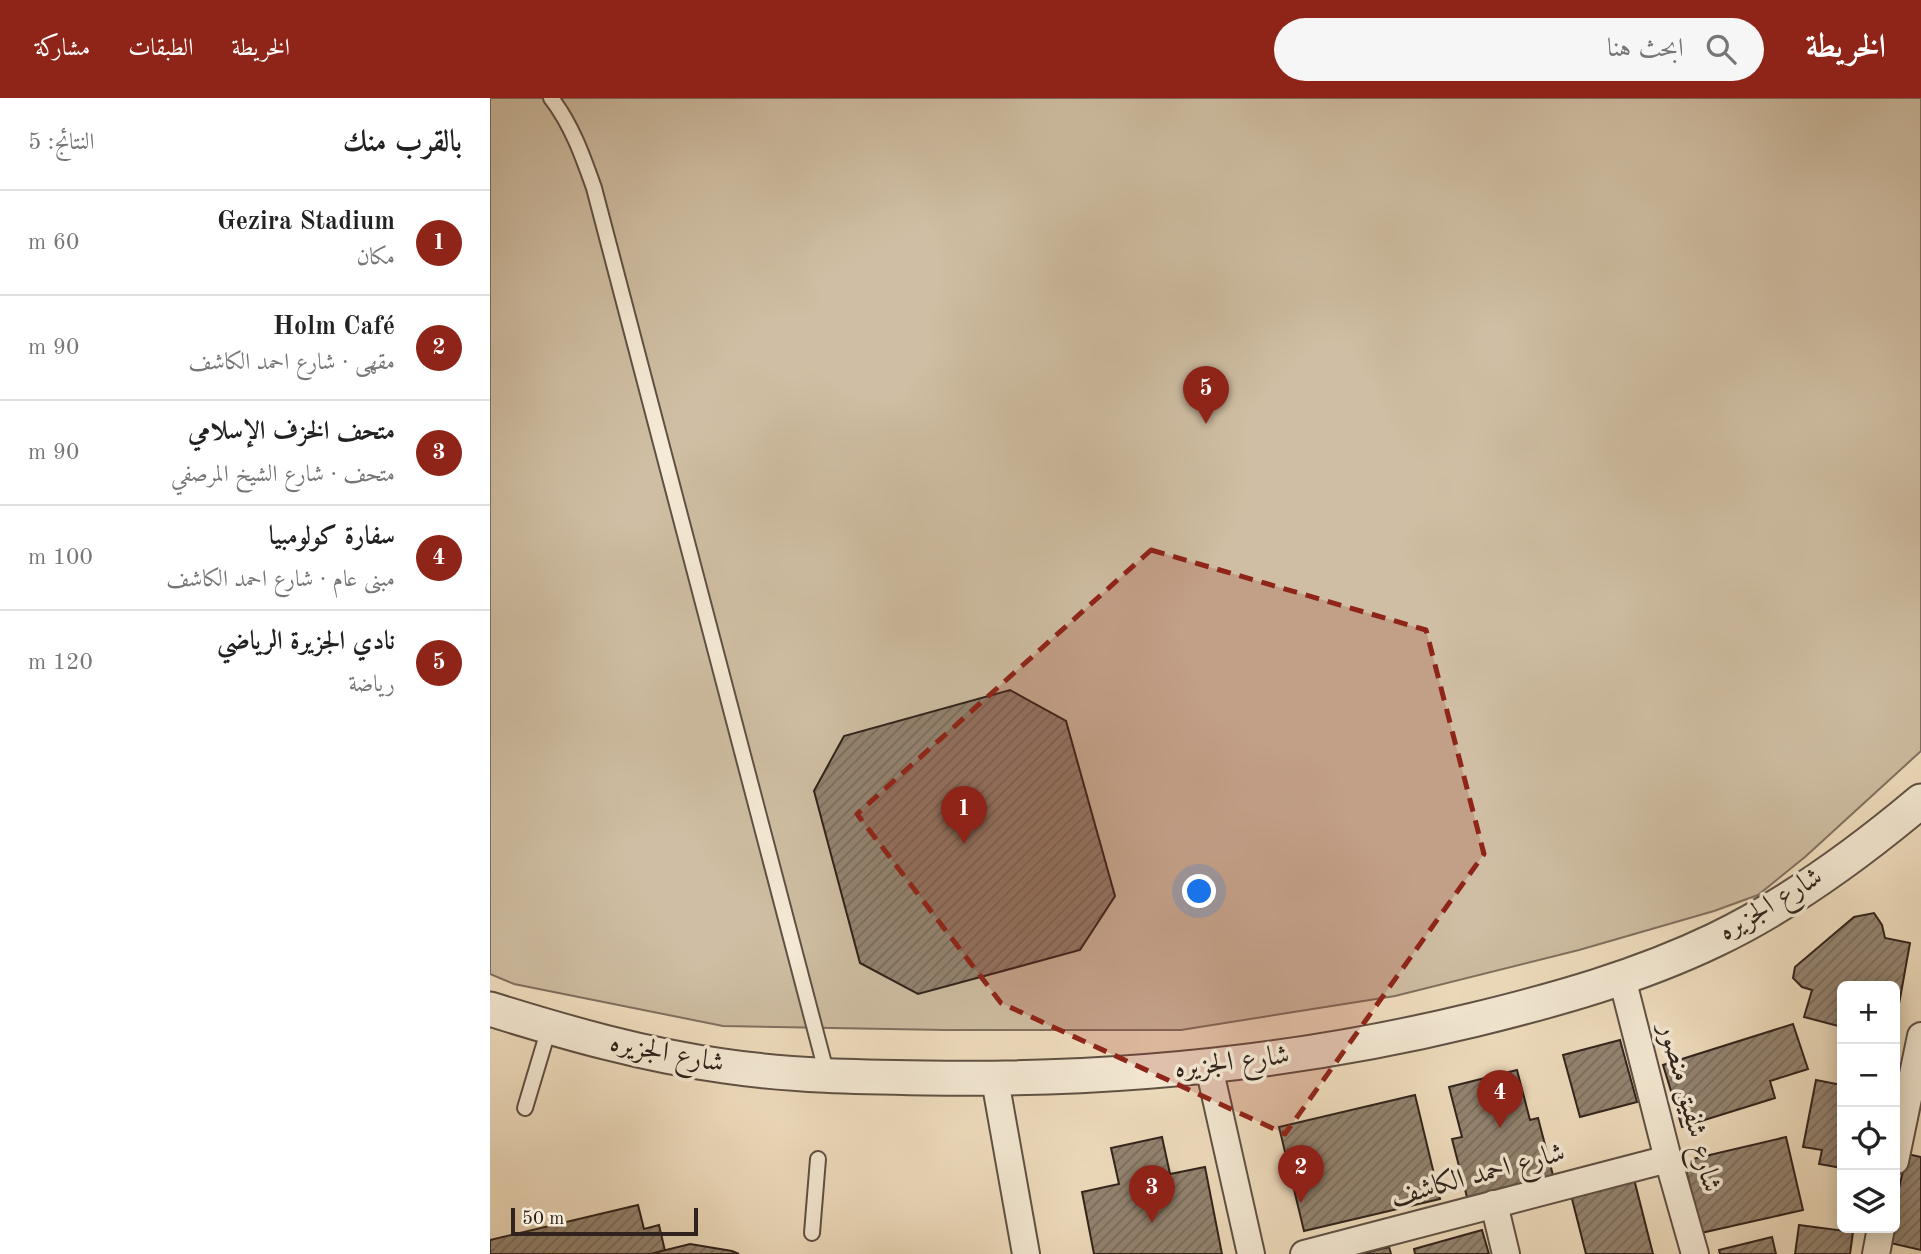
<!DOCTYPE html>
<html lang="ar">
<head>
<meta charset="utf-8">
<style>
  body { margin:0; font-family:"Old Standard TT",Amiri,serif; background:#f6f6f6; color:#222; direction:rtl }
  .controls { position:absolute; right:21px; bottom:21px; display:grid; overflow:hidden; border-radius:10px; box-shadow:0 4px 18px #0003 }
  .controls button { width:63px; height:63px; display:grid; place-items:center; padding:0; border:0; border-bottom:2px solid #e0e0e0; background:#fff; color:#222; font:35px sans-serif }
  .scale { position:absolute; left:21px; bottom:18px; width:187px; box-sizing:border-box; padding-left:7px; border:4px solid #30221c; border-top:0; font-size:19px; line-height:24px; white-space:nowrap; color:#30221c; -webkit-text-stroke:5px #f5ead5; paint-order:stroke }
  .you { position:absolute; left:710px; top:794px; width:24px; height:24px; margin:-18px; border:5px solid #fff; border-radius:50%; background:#1a73e8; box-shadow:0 0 0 10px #1a73e833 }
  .badge { display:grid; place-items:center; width:46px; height:46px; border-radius:50%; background:#8f2418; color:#fff; font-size:23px; font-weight:700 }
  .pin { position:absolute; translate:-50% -58px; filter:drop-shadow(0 2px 4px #0008) }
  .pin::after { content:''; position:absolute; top:37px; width:24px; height:21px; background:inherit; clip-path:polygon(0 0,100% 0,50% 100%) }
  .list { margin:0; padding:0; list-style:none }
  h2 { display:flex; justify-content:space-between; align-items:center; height:91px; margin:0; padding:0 28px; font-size:30px }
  h2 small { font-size:23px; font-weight:400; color:#767676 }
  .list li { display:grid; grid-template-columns:46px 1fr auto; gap:21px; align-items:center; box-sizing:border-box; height:105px; padding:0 28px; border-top:2px solid #e0e0e0 }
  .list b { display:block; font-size:26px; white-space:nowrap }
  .list p { margin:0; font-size:23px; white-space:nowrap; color:#767676 }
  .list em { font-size:23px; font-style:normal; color:#767676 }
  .icon { flex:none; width:38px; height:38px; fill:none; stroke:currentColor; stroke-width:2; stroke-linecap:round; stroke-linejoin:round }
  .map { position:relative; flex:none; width:1431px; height:1156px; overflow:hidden; direction:ltr }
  header { display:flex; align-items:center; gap:42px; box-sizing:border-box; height:98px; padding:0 35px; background:#8f2418; color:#fff }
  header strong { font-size:33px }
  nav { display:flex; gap:38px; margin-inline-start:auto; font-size:24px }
  .search { width:490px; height:63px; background:#f6f6f6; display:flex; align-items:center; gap:18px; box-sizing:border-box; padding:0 24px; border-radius:38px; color:#767676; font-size:26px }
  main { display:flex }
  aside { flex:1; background:#fff }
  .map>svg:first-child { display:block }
  .garden { fill:#cfbea3; stroke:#807060; stroke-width:2 }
  .building { fill:url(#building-hatch); stroke:#30221c; stroke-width:2 }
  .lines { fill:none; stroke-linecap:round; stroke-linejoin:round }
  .service-casing { stroke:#605145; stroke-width:18 }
  .minor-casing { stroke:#605145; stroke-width:30 }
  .tertiary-casing { stroke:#605145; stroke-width:37 }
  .service { stroke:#f5ead5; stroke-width:14 }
  .minor { stroke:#f5ead5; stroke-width:26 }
  .tertiary { stroke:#f5ead5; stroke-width:33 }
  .marked { fill:#8f2418; fill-opacity:0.2; stroke:#8f2418; stroke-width:5; stroke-dasharray:14 9; stroke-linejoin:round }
  .labels { text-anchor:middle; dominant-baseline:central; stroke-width:7; stroke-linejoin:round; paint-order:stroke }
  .street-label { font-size:28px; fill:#30221c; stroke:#f5ead5 }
</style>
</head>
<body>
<header>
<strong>الخريطة</strong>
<div class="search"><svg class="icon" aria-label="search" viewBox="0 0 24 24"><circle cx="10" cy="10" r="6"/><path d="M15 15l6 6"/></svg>ابحث هنا</div>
<nav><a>الخريطة</a><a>الطبقات</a><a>مشاركة</a></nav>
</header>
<main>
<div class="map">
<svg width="1431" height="1156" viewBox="0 0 1431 1156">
  <defs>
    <pattern id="building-hatch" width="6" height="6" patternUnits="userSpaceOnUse" patternTransform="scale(1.75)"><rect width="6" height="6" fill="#948471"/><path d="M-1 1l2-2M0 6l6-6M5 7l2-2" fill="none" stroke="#796c5c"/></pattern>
  </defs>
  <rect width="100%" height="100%" fill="#f0debf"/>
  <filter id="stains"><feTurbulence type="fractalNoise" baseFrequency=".00286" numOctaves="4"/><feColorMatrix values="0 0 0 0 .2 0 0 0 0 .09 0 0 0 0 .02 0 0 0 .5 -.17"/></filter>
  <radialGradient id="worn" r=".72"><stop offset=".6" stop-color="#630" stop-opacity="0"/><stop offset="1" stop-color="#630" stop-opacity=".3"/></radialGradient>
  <polygon class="garden" points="0,0 1431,0 1431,653 1315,759 1268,797 1224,813 1089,852 905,898 691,932 455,932 233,928 24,886 0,876"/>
  <g class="building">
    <polygon points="520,592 576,623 625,798 590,852 428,896 370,865 324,693 354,638"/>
    <polygon points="1384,815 1392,827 1395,840 1420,845 1406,923 1405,924 1405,888 1352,888 1352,929 1314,919 1322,892 1312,889 1303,880 1305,869 1364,819"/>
    <polygon points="1303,926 1318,971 1280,983 1285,1000 1192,1029 1173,967"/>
    <polygon points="1130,942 1147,1004 1090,1019 1073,957"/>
    <polygon points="1027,972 1040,1022 1048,1020 1064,1081 978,1103 962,1041 972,1039 959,989"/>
    <polygon points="1326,982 1352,987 1352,1070 1329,1066 1332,1052 1313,1049"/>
    <polygon points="925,997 950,1101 814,1133 789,1029"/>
    <polygon points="672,1039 680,1076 715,1069 732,1156 604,1156 592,1094 629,1086 621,1050"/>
    <polygon points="1296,1039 1313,1112 1211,1135 1194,1063"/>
    <polygon points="1417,1056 1431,1059 1431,1152 1396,1144 1399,1130 1405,1130 1405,1107"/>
    <polygon points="1144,1081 1163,1156 1096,1156 1081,1097"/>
    <polygon points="148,1107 154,1131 169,1127 175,1153 163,1156 0,1156 0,1142"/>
    <polygon points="1309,1127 1363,1134 1360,1156 1305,1156"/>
    <polygon points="992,1132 999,1156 925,1156 924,1151"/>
    <polygon points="1282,1139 1286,1156 1230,1156 1229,1152"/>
    <polygon points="200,1146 242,1153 249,1156 160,1156"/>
    <polygon points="899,1149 901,1156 871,1156"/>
  </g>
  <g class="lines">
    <defs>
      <g id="service">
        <path d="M61 0C82 27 93 59 104 90L337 977"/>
        <polyline points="35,1010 59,930"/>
        <polyline points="322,1135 328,1061"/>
      </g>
      <g id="minor">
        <polyline points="1132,880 1178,1061 1205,1156"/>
        <polyline points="719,969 761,1156"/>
        <polyline points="505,982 536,1156"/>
        <polyline points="1405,1063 1431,938"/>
        <polyline points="1004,1106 1016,1156"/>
        <polyline points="814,1156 1178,1061"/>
        <polyline points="1386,1156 1391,1130"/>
      </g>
      <path id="tertiary" d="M0 911C77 935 154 957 234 968 301 978 370 979 437 980 622 983 802 966 983 922 1065 902 1148 879 1225 842 1300 806 1368 756 1431 703"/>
    </defs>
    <use href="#service" class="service-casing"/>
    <use href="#minor" class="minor-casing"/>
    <use href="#tertiary" class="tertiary-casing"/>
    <use href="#service" class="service"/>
    <use href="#minor" class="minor"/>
    <use href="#tertiary" class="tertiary"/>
  </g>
  <path class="marked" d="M661 452 936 532 994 756 795 1036 511 905 367 716Z"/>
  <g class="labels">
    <g class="street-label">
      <text transform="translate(1281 807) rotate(-31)">شارع الجزيره</text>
      <text transform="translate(177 956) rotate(11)">شارع الجزيره</text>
      <text transform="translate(742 965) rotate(-7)">شارع الجزيره</text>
      <text transform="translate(1199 1010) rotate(75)">شارع شفيق منصور</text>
      <text transform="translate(988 1078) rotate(-15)">شارع احمد الكاشف</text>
    </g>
  </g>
  <rect width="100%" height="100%" filter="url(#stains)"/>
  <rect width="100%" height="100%" fill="url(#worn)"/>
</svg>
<div class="controls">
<button>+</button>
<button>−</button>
<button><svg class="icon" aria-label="locate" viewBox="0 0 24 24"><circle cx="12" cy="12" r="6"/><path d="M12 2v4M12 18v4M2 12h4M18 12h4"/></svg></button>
<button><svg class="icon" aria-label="layers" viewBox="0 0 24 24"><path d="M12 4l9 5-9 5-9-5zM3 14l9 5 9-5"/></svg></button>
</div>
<div class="scale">50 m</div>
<div class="you"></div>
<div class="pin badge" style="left:474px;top:746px">1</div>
<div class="pin badge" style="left:811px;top:1105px">2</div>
<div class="pin badge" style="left:662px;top:1125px">3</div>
<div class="pin badge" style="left:1010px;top:1030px">4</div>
<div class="pin badge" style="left:716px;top:326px">5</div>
</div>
<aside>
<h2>بالقرب منك<small>النتائج: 5</small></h2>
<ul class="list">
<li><span class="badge">1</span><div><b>Gezira Stadium</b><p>مكان</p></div><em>60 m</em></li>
<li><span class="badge">2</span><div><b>Holm Café</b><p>مقهى · شارع احمد الكاشف</p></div><em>90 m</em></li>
<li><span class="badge">3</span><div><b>متحف الخزف الإسلامي</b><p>متحف · شارع الشيخ المرصفي</p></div><em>90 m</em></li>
<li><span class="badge">4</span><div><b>سفارة كولومبيا</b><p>مبنى عام · شارع احمد الكاشف</p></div><em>100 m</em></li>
<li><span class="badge">5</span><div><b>نادي الجزيرة الرياضي</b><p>رياضة</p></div><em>120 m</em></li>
</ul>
</aside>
</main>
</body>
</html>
